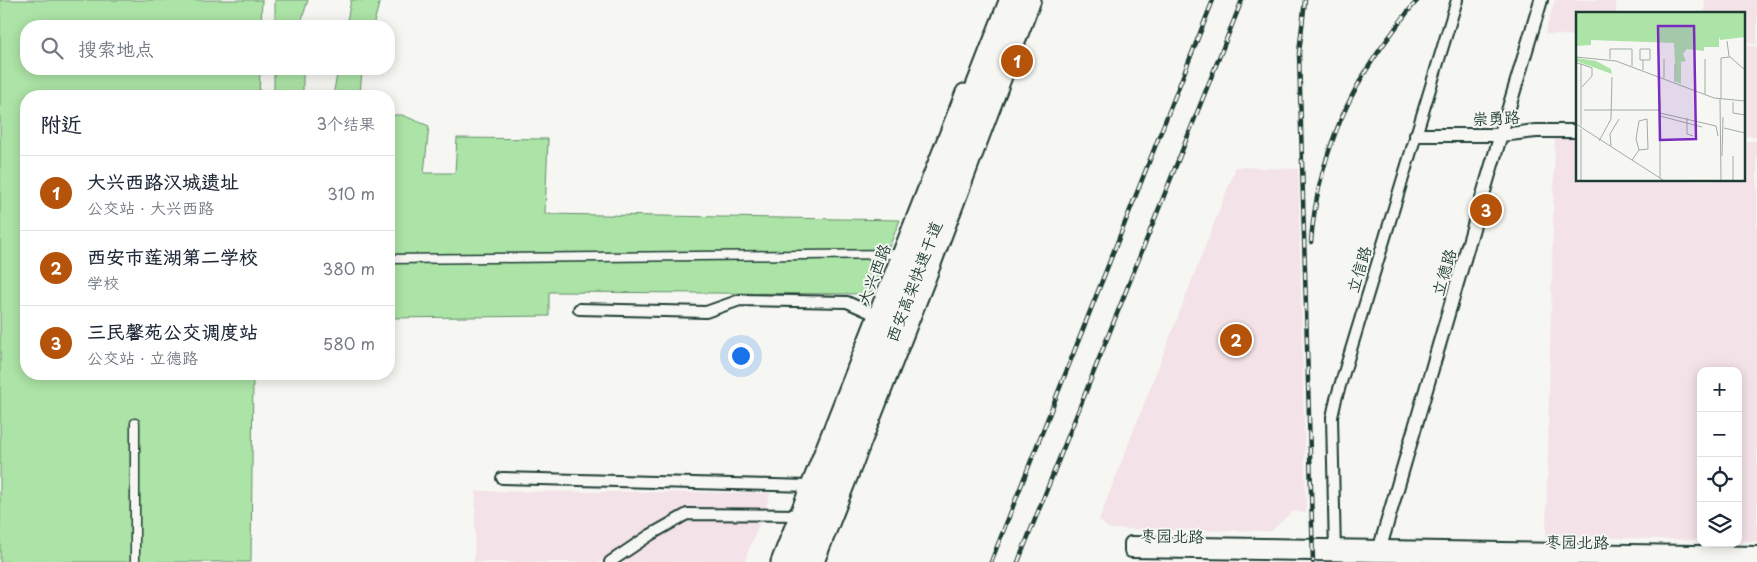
<!DOCTYPE html>
<html lang="zh">
<head>
<meta charset="utf-8">
<style>
  body { margin:0; font-family:"Playpen Sans","LXGW WenKai TC",sans-serif; background:#f2f2f3; color:#1f2937 }
  .controls { position:absolute; right:15px; bottom:15px; display:grid; overflow:hidden; border-radius:10px; box-shadow:0 2px 12px #0003 }
  .controls button { width:45px; height:45px; display:grid; place-items:center; padding:0; border:0; border-bottom:1px solid #e0e1e3; background:#fff; color:#1f2937; font:25px sans-serif }
  .you { position:absolute; left:740px; top:355px; width:18px; height:18px; margin:-12px; border:4px solid #fff; border-radius:50%; background:#1a73e8; box-shadow:0 0 0 8px #1a73e833 }
  .badge { display:grid; place-items:center; width:32px; height:32px; border-radius:50%; background:#b45309; color:#fff; font-size:16px; font-weight:700 }
  .pin { position:absolute; translate:-50% -50%; border:2px solid #fff; box-shadow:0 1px 5px #0006 }
  .list { margin:0; padding:0; list-style:none }
  h2 { display:flex; justify-content:space-between; align-items:center; height:65px; margin:0; padding:0 20px; font-size:21px }
  h2 small { font-size:16px; font-weight:400; color:#747a83 }
  .list li { display:grid; grid-template-columns:32px 1fr auto; gap:15px; align-items:center; box-sizing:border-box; height:75px; padding:0 20px; border-top:1px solid #e0e1e3 }
  .list b { display:block; font-size:19px; white-space:nowrap }
  .list p { margin:0; font-size:16px; white-space:nowrap; color:#747a83 }
  .list em { font-size:16px; font-style:normal; color:#747a83 }
  .icon { flex:none; width:28px; height:28px; fill:none; stroke:currentColor; stroke-width:2; stroke-linecap:round; stroke-linejoin:round }
  .map { position:relative; flex:none; width:1757px; height:562px; overflow:hidden }
  .search { position:absolute; background:#fff; box-shadow:0 2px 12px #0003; left:20px; top:20px; width:375px; height:55px; display:flex; align-items:center; gap:12px; box-sizing:border-box; padding:0 18px; border-radius:20px; color:#747a83; font-size:19px }
  .panel { position:absolute; background:#fff; box-shadow:0 2px 12px #0003; left:20px; top:90px; width:375px; height:290px; border-radius:20px }
  .map>svg:first-child { display:block }
  .built { fill:#f3e2e7 }
  .green { fill:#ace3a6; stroke:#66906d }
  .lines { fill:none; stroke-linecap:round; stroke-linejoin:round }
  .pedestrian-casing { stroke:#1f3d34; stroke-width:11 }
  .minor-casing { stroke:#1f3d34; stroke-width:14 }
  .tertiary-casing { stroke:#1f3d34; stroke-width:16 }
  .primary-casing { stroke:#1f3d34; stroke-width:19 }
  .trunk-casing { stroke:#1f3d34; stroke-width:20 }
  .pedestrian { stroke:#f6f6f2; stroke-width:8 }
  .minor { stroke:#f6f6f2; stroke-width:10 }
  .tertiary { stroke:#f6f6f2; stroke-width:12 }
  .primary { stroke:#f6f6f2; stroke-width:15 }
  .trunk { stroke:#f6f6f2; stroke-width:16 }
  .rail-casing { stroke:#1f3d34; stroke-width:4.5 }
  .rail { stroke:#f6f6f2; stroke-width:2.5; stroke-dasharray:8; stroke-linecap:butt }
  .labels { text-anchor:middle; dominant-baseline:central; stroke-width:4; stroke-linejoin:round; paint-order:stroke }
  .street-label { font-size:16px; fill:#1f3d34; stroke:#f6f6f2 }
  .inset-road { fill:none; stroke:#a0aca6; stroke-width:1 }
  .view { fill:#7b2cbf; fill-opacity:0.15; stroke:#7b2cbf; stroke-width:2.5 }
  .inset-edge { fill:none; stroke:#1f3d34; stroke-width:2.5 }
</style>
</head>
<body>
<div class="map">
<svg width="1757" height="562" viewBox="0 0 1757 562">
  <rect width="100%" height="100%" fill="#f6f6f2"/>
  <filter id="ink" filterUnits="userSpaceOnUse"><feTurbulence type="fractalNoise" baseFrequency=".02" numOctaves="2"/><feDisplacementMap in="SourceGraphic" scale="10" xChannelSelector="R" yChannelSelector="G"/><feConvolveMatrix kernelMatrix="1 2 1 2 8 2 1 2 1" color-interpolation-filters="sRGB"/></filter>
  <g filter="url(#ink)">
    <g class="built">
      <polygon points="1555,0 1616,0 1616,14 1577,14 1577,36 1545,34"/>
      <polygon points="1705,0 1757,0 1757,44 1743,43 1743,14 1704,14"/>
      <rect x="1743" y="46" width="14" height="90"/>
      <polygon points="1555,135 1577,136 1577,180 1743,180 1743,141 1757,141 1757,541 1738,541 1738,371 1701,371 1701,540 1546,536"/>
      <polygon points="1236,167 1298,169 1306,513 1293,511 1271,531 1109,529 1099,520"/>
      <polygon points="476,491 771,493 744,562 474,562"/>
    </g>
    <g class="green">
      <polygon points="0,0 262,0 261,26 26,26 26,69 260,69 259,96 26,96 26,374 253,374 251,562 0,562"/>
      <polygon points="275,0 308,0 302,19 302,26 275,26"/>
      <polygon points="351,0 380,0 373,26 346,26"/>
      <rect x="274" y="69" width="29" height="27"/>
      <polygon points="338,69 362,69 360,96 333,96"/>
      <polygon points="389,115 402,115 429,126 424,173 455,173 457,138 548,139 545,214 900,220 870,294 549,292 549,316 389,318"/>
    </g>
    <g class="lines">
      <defs>
        <g id="pedestrian">
          <polyline points="389,259 900,254"/>
          <polyline points="135,562 135,423"/>
        </g>
        <g id="minor">
          <polyline points="579,309 706,312 740,300 847,302 876,315"/>
          <polyline points="502,478 809,486"/>
          <polyline points="1335,553 1332,417 1336,399 1457,0"/>
          <polyline points="610,562 650,535 687,514 798,515"/>
        </g>
        <g id="tertiary">
          <polyline points="1416,135 1501,135 1536,131 1577,131"/>
          <polyline points="1757,553 1131,543 1131,551 1757,561"/>
          <polyline points="1378,554 1479,208 1541,0"/>
        </g>
        <g id="primary">
          <polyline points="779,562 964,92"/>
          <polyline points="816,562 928,277 1033,0"/>
        </g>
        <g id="trunk">
          <polyline points="789,562 1008,0"/>
          <polyline points="802,562 1024,0"/>
        </g>
      </defs>
      <use href="#pedestrian" class="pedestrian-casing"/>
      <use href="#minor" class="minor-casing"/>
      <use href="#tertiary" class="tertiary-casing"/>
      <use href="#primary" class="primary-casing"/>
      <use href="#trunk" class="trunk-casing"/>
      <use href="#pedestrian" class="pedestrian"/>
      <use href="#minor" class="minor"/>
      <use href="#tertiary" class="tertiary"/>
      <use href="#primary" class="primary"/>
      <use href="#trunk" class="trunk"/>
      <defs>
        <g id="rail">
          <polyline points="1305,0 1299,53 1313,562"/>
          <path d="M1311 242C1317 165 1345 94 1392 33 1400 22 1408 10 1418 0"/>
          <polyline points="991,562 1213,0"/>
          <polyline points="1018,562 1242,0"/>
        </g>
      </defs>
      <use href="#rail" class="rail-casing"/>
      <use href="#rail" class="rail"/>
    </g>
  </g>
  <g class="labels">
    <g class="street-label">
      <text transform="translate(1496 117) rotate(-3)">崇勇路</text>
      <text transform="translate(1358 269) rotate(-73)">立信路</text>
      <text transform="translate(1443 272) rotate(-74)">立德路</text>
      <text transform="translate(873 274) rotate(-69)">大兴西路</text>
      <text transform="translate(913 281) rotate(-69)">西安高架快速干道</text>
      <text transform="translate(1172 535) rotate(1)">枣园北路</text>
      <text transform="translate(1577 541) rotate(1)">枣园北路</text>
    </g>
  </g>
  <g transform="translate(1576 12)">
    <rect width="169" height="169" fill="#f6f6f2"/>
    <path d="M0 0H169V25L144 28 143 24V35H128V39L111 37 107 42 110 49 105 50V72L100 70 98 31 15 28V33L0 34ZM0 46 20 49 35 57 36 62 0 49Z" fill="#ace3a6"/>
    <path class="inset-road" d="M151 29 153 44 169 58M0 45 40 49 138 86 169 89M34 47V37H56V54M129 47V82M0 51 5 52V114M5 52 16 56V64L6 75M99 52V70M67 58V48H74V37H64V48H67M88 66V47M144 87 145 168M145 87V46L154 45M84 88V166M157 90V101L169 103M8 98H84M84 101 140 114 142 124M84 104 126 115M111 106V122L117 124M0 112 87 168M148 116 169 121M5 117V168M23 129 35 107 36 65M35 134 34 122 43 107M146 144 147 105M157 144V168M56 148 63 138 60 127 63 109 71 107 72 137 63 138"/>
    <path class="view" d="M82 14H118L120 127 84 128Z"/>
    <rect width="169" height="169" class="inset-edge"/>
  </g>
</svg>
<div class="controls">
<button>+</button>
<button>−</button>
<button><svg class="icon" aria-label="locate" viewBox="0 0 24 24"><circle cx="12" cy="12" r="6"/><path d="M12 2v4M12 18v4M2 12h4M18 12h4"/></svg></button>
<button><svg class="icon" aria-label="layers" viewBox="0 0 24 24"><path d="M12 4l9 5-9 5-9-5zM3 14l9 5 9-5"/></svg></button>
</div>
<div class="you"></div>
<div class="pin badge" style="left:1017px;top:61px">1</div>
<div class="pin badge" style="left:1236px;top:340px">2</div>
<div class="pin badge" style="left:1486px;top:210px">3</div>
<div class="search"><svg class="icon" aria-label="search" viewBox="0 0 24 24"><circle cx="10" cy="10" r="6"/><path d="M15 15l6 6"/></svg>搜索地点</div>
<section class="panel">
<h2>附近<small>3个结果</small></h2>
<ul class="list">
<li><span class="badge">1</span><div><b>大兴西路汉城遗址</b><p>公交站 · 大兴西路</p></div><em>310 m</em></li>
<li><span class="badge">2</span><div><b>西安市莲湖第二学校</b><p>学校</p></div><em>380 m</em></li>
<li><span class="badge">3</span><div><b>三民馨苑公交调度站</b><p>公交站 · 立德路</p></div><em>580 m</em></li>
</ul>
</section>
</div>
</body>
</html>
